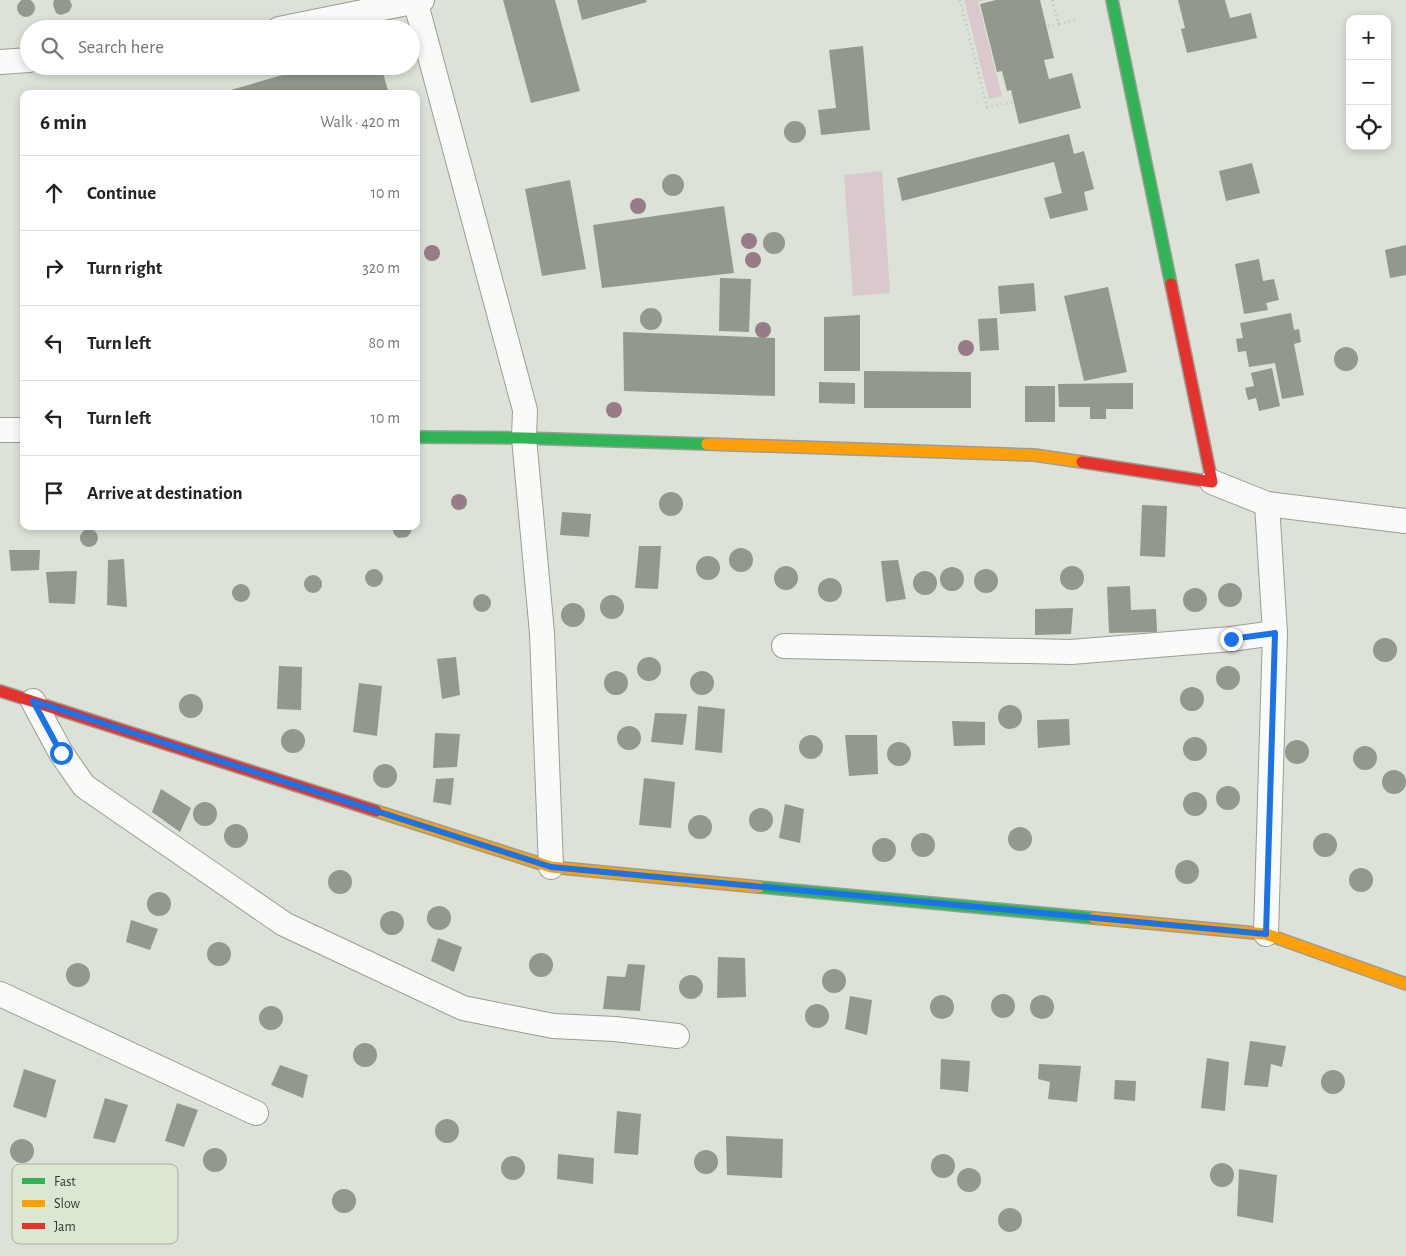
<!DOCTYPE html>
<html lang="en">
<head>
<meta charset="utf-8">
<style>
  body { margin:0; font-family:"Alegreya Sans",sans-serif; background:#f2f2f2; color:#222 }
  .controls { position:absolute; right:15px; top:15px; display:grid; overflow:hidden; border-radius:10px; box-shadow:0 2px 8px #0003 }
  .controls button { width:45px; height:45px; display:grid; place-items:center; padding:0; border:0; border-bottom:1px solid #e0e0e0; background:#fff; color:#222; font:25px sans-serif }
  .stop { position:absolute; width:15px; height:15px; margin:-11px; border:4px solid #1a73e8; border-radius:50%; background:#fff }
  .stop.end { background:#1a73e8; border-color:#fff; box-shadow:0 1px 5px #0008 }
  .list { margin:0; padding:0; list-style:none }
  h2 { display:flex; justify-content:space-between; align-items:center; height:65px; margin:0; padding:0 20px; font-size:21px }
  h2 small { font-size:16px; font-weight:400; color:#767676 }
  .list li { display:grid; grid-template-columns:32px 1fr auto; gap:15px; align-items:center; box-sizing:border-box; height:75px; padding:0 20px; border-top:1px solid #e0e0e0 }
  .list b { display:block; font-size:19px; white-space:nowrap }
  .list em { font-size:16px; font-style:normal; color:#767676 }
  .icon { flex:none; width:28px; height:28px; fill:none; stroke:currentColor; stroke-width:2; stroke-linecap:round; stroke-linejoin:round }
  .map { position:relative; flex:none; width:1406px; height:1256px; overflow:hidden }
  .search { position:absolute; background:#fff; box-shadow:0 2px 8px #0003; left:20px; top:20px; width:400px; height:55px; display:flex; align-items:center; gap:12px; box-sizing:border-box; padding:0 18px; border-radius:28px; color:#767676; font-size:19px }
  .panel { position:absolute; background:#fff; box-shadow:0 2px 8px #0003; left:20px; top:90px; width:400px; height:440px; border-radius:10px }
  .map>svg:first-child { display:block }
  .green { fill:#d9c9cd }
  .building { fill:#91988c }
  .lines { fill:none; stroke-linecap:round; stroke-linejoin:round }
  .street-casing { stroke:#999e95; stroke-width:26 }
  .fast-casing { stroke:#999e95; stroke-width:14 }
  .slow-casing { stroke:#999e95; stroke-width:14 }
  .jam-casing { stroke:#999e95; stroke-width:14 }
  .path { stroke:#bec1bc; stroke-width:3; stroke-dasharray:1 4; stroke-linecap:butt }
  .street { stroke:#fafbf9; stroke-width:24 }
  .fast { stroke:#30b455; stroke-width:11 }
  .slow { stroke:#ff9f0a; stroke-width:11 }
  .jam { stroke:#e5322d; stroke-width:11 }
  .tree { fill:#977c87 }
  .route { stroke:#1a73e8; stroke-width:6 }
  .key { fill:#dbe7d2; stroke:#a8b2a1; stroke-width:1 }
  .key-label { font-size:14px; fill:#32372e }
</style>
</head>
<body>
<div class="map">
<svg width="1406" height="1256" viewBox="0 0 1406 1256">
  <rect width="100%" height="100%" fill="#dce2d7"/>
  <g class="green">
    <polygon points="964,0 985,0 978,2 1002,96 989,99"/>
    <polygon points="882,171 890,293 853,296 844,175"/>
  </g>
  <g class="building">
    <circle cx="26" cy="8" r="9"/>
    <polygon points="54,0 70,0 72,6 69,12 61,15 56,13 53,5"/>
    <polygon points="503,0 555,0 580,91 531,103"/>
    <polygon points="577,0 646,0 647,2 582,20"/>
    <polygon points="996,0 1040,0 1054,58 1044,60 1049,79 1072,73 1081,108 1019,124 1011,90 1007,91 1002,71 997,72 980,4"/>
    <polygon points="1178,0 1225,0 1230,18 1251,13 1257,38 1187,53 1181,29 1185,28"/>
    <polygon points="863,46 870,130 821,135 818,110 836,108 829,50"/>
    <polygon points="313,66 381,66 389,94 217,94"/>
    <circle cx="795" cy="132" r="11"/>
    <polygon points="1069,134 1074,154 1084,151 1094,189 1084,192 1088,210 1050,219 1044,198 1062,193 1054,162 902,201 897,178"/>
    <polygon points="1252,163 1260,193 1226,201 1219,171"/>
    <circle cx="673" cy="185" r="11"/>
    <polygon points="570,180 586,269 542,276 525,189"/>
    <polygon points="724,206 734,273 602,288 593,225"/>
    <circle cx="774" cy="243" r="11"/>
    <polygon points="1406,245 1406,275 1390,278 1385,250"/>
    <polygon points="1259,259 1263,281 1274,279 1279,300 1266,303 1268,310 1244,314 1235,264"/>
    <polygon points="720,278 751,279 749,332 719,331"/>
    <polygon points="1034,283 1036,311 1000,314 998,286"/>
    <polygon points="1108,287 1127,372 1084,381 1064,296"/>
    <circle cx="651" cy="319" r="11"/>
    <polygon points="1291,313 1294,330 1299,329 1301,342 1294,344 1304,395 1282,399 1275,363 1249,367 1246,351 1238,352 1236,339 1243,338 1240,323"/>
    <polygon points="860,315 860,371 824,371 824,317"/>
    <polygon points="997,318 999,350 980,351 978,319"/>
    <polygon points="623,332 775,338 775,396 624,391"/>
    <circle cx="1346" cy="359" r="12"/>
    <polygon points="1272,368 1280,406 1259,411 1256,398 1248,400 1245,388 1254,386 1251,373"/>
    <polygon points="864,371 971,372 971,408 864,408"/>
    <polygon points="819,382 855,383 855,404 819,403"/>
    <polygon points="1133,383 1133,409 1106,409 1106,419 1090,419 1090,407 1059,407 1058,384"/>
    <rect x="1025" y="386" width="30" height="36"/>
    <circle cx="671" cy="504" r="12"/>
    <polygon points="1142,505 1167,506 1165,557 1140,556"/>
    <polygon points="562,512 591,514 589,537 560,535"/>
    <polygon points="392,526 411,526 411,532 407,537 398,538 394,534"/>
    <circle cx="89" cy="538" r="9"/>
    <polygon points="639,546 661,546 658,589 635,588"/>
    <circle cx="741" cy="560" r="12"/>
    <polygon points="9,550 40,550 39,570 11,571"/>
    <circle cx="708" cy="568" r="12"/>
    <polygon points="124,559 127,607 107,605 108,560"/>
    <polygon points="898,560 906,599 886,602 881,561"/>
    <circle cx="1072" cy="578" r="12"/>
    <circle cx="786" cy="578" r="12"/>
    <circle cx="952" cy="579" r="12"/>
    <circle cx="374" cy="578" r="9"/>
    <circle cx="986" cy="581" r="12"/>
    <circle cx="925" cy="583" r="12"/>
    <polygon points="77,571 75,604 49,603 46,572"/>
    <circle cx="313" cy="584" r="9"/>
    <circle cx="830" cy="590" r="12"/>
    <circle cx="1230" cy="595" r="12"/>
    <circle cx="241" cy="593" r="9"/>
    <polygon points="1130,586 1131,610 1156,609 1157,632 1109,633 1107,587"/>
    <circle cx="1195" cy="600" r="12"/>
    <circle cx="482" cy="603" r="9"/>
    <circle cx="612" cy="607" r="12"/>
    <circle cx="573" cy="615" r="12"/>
    <polygon points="1073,608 1071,634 1035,635 1035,609"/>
    <circle cx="1385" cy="650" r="12"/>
    <polygon points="456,657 460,695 442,699 437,659"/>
    <circle cx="649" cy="669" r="12"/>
    <polygon points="279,666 302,667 301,710 277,709"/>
    <circle cx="1228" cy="678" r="12"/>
    <circle cx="616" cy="683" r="12"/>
    <circle cx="702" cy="683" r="12"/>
    <polygon points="359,683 382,686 377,736 353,732"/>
    <circle cx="1192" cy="699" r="12"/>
    <circle cx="191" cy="706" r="12"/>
    <circle cx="1010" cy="717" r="12"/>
    <polygon points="698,706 725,709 722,753 695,750"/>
    <polygon points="655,713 687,714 683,745 651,742"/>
    <polygon points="1069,719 1070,745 1038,748 1037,720"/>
    <polygon points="952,721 985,722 985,745 954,746"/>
    <circle cx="629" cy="738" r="12"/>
    <circle cx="293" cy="741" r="12"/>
    <polygon points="435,733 460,734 457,767 433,768"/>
    <polygon points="845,735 877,735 878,774 849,776"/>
    <circle cx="811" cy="747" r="12"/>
    <circle cx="1195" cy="749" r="12"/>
    <circle cx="1297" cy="752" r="12"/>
    <circle cx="899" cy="754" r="12"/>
    <circle cx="1365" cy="758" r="12"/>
    <circle cx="385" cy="776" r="12"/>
    <circle cx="1394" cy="782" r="12"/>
    <polygon points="454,778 451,805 433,802 436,779"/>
    <polygon points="644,778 675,782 671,828 639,825"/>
    <circle cx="1228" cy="798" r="12"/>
    <polygon points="161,789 191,808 180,832 152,812"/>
    <circle cx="1195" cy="804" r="12"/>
    <circle cx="205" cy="814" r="12"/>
    <polygon points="785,804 804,809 800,843 779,838"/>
    <circle cx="761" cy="820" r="12"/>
    <circle cx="700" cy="827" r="12"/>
    <circle cx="236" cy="836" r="12"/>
    <circle cx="1020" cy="839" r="12"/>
    <circle cx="923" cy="845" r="12"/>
    <circle cx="1325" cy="845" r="12"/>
    <circle cx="884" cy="850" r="12"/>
    <circle cx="1187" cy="872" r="12"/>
    <circle cx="1361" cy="880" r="12"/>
    <circle cx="340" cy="882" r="12"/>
    <circle cx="159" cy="904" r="12"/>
    <circle cx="439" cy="918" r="12"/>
    <circle cx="392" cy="923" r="12"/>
    <polygon points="131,920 158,929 150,950 126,942"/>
    <polygon points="438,938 462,947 454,972 431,961"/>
    <circle cx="219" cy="954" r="12"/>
    <circle cx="541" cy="965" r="12"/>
    <polygon points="718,957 745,958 746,997 717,998"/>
    <circle cx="78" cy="975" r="12"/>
    <polygon points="628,964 645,965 640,1011 603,1009 607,976 625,977"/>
    <circle cx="834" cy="981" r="12"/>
    <circle cx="691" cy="987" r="12"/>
    <circle cx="1003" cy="1006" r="12"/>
    <circle cx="1042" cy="1007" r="12"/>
    <circle cx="942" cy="1007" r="12"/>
    <polygon points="850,996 872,1000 867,1035 845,1029"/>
    <circle cx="817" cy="1016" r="12"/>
    <circle cx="271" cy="1018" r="12"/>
    <polygon points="1250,1041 1286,1046 1282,1067 1271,1064 1268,1087 1244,1085"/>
    <circle cx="365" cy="1055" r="12"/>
    <polygon points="1207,1058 1229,1062 1225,1111 1201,1108"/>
    <polygon points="941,1059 970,1061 968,1092 940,1089"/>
    <polygon points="1039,1064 1081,1066 1077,1102 1048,1099 1050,1082 1038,1079"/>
    <polygon points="280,1065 308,1075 303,1098 271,1085"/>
    <polygon points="24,1069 56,1080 46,1118 13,1107"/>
    <circle cx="1333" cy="1082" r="12"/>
    <polygon points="1115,1080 1136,1081 1135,1101 1114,1099"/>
    <polygon points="105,1098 128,1105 115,1143 93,1138"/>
    <polygon points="177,1103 198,1110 184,1147 165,1141"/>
    <polygon points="617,1111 641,1114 638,1155 614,1153"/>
    <circle cx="447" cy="1131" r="12"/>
    <polygon points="726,1136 783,1139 782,1178 727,1175"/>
    <circle cx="22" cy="1151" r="12"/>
    <circle cx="215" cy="1160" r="12"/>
    <circle cx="706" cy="1162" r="12"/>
    <polygon points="558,1154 594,1158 593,1184 557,1179"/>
    <circle cx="943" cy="1166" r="12"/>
    <circle cx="513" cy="1168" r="12"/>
    <circle cx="1222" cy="1175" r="12"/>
    <circle cx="969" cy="1180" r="12"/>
    <polygon points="1239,1169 1277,1175 1273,1223 1237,1216"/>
    <circle cx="344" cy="1201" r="12"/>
    <circle cx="1010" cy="1220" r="12"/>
  </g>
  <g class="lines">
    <defs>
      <g id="street">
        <polyline points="415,0 525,410 524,438 542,633 551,867"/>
        <polyline points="279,29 422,0"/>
        <polyline points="0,62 29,60"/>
        <polyline points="0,430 24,430"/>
        <polyline points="1212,482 1267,504 1406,521"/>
        <polyline points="784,646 1071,652 1231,639 1275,633"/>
        <polyline points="33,701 61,753 84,786 284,924 463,1008 553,1026 615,1029 677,1036"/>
        <polyline points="1266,934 1275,633 1267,504"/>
        <polyline points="0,994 256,1113"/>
      </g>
      <g id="fast">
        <polyline points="1112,0 1171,284"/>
        <polyline points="416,437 524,438 707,444"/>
        <polyline points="759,887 1094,918"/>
      </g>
      <g id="slow">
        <polyline points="707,444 1034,455 1082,462"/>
        <polyline points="376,811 551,867 759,887"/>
        <polyline points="1094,918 1266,934 1406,984"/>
      </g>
      <g id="jam">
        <polyline points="1082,462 1212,482 1171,284"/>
        <polyline points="0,691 376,811"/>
      </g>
    </defs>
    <use href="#street" class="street-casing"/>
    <use href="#fast" class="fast-casing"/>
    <use href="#slow" class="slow-casing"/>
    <use href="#jam" class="jam-casing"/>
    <g class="path">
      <polyline points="960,0 987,107 1014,102"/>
      <polyline points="1059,24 1076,20"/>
      <polyline points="1048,26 1059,24 1052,0"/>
    </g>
    <use href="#street" class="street"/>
    <use href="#fast" class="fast"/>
    <use href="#slow" class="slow"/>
    <use href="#jam" class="jam"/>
  </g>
  <g class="tree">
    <circle cx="638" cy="206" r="8"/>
    <circle cx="749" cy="241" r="8"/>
    <circle cx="432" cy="253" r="8"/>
    <circle cx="753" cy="260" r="8"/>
    <circle cx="763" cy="330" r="8"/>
    <circle cx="966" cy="348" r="8"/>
    <circle cx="614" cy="410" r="8"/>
    <circle cx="459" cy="502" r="8"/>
  </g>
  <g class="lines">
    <polyline class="route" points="61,753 33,701 551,867 1266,934 1275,633 1231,639"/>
  </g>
  <rect x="12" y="1164" width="166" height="80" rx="8" class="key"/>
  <rect x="22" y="1178" width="23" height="6" fill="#30b455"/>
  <rect x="22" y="1200" width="23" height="7" fill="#ff9f0a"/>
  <rect x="22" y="1223" width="23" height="6" fill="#e5322d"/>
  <g class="key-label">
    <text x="54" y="1186">Fast</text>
    <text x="54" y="1208">Slow</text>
    <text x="54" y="1231">Jam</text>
  </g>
</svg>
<div class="controls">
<button>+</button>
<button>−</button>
<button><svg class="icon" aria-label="locate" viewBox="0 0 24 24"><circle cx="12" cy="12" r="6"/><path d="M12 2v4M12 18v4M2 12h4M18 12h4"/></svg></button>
</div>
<div class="stop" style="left:61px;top:753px"></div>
<div class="stop end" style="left:1231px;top:639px"></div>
<div class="search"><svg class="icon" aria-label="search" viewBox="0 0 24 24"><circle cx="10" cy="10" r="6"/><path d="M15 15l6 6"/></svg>Search here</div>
<section class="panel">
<h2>6 min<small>Walk · 420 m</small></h2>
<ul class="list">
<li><svg class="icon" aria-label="ahead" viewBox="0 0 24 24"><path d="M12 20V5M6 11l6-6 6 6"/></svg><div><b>Continue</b></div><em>10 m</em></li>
<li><svg class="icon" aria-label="right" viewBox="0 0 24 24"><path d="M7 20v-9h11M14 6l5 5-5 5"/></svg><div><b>Turn right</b></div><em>320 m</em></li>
<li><svg class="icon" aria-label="left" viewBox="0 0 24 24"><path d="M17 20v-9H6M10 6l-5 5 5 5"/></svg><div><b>Turn left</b></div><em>80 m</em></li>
<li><svg class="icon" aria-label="left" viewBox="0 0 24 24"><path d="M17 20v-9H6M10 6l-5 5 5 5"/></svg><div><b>Turn left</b></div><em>10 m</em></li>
<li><svg class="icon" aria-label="arrive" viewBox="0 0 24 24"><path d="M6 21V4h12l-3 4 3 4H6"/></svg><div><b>Arrive at destination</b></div></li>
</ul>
</section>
</div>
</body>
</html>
